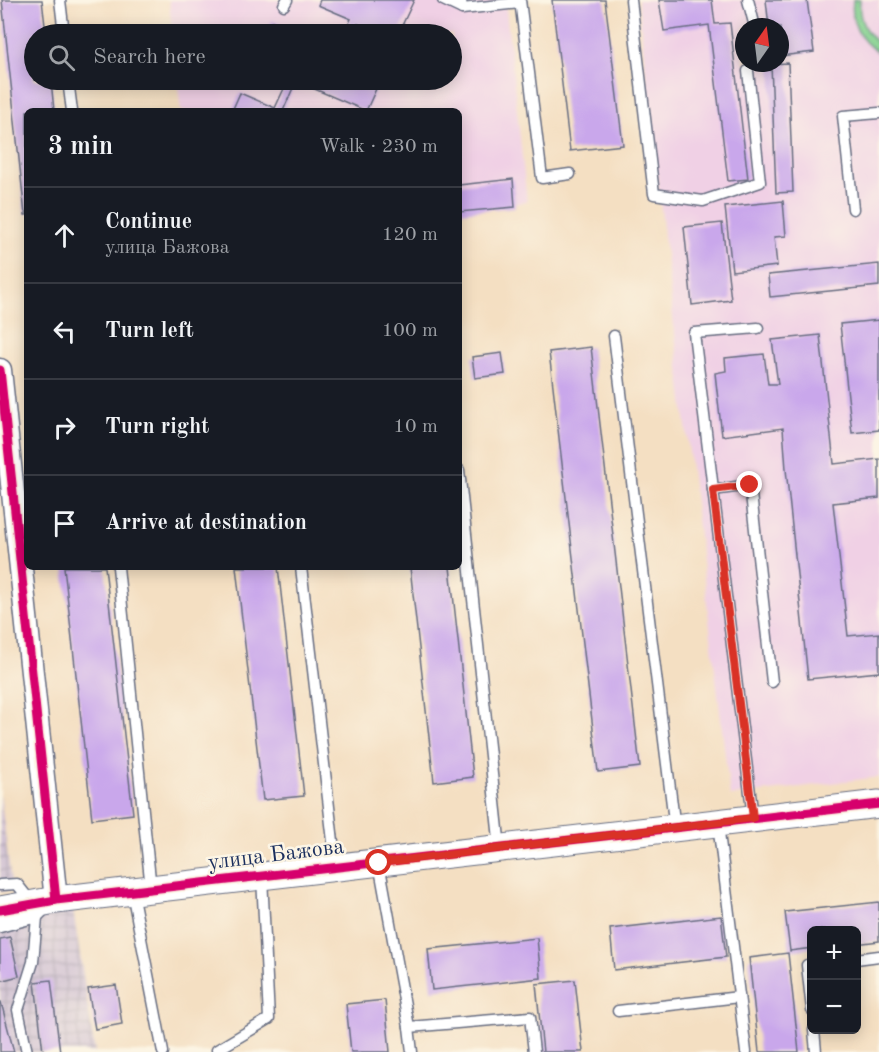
<!DOCTYPE html>
<html lang="en">
<head>
<meta charset="utf-8">
<style>
  body { margin:0; font-family:"Old Standard TT",serif; background:#20242c; color:#f1f3f6 }
  .controls { position:absolute; right:18px; bottom:18px; display:grid; overflow:hidden; border-radius:9px; box-shadow:0 3px 15px #0003 }
  .controls button { width:54px; height:54px; display:grid; place-items:center; padding:0; border:0; border-bottom:2px solid #363941; background:#171b24; color:#f1f3f6; font:30px sans-serif }
  .compass { position:absolute; left:735px; top:18px; width:54px; height:54px; border-radius:50%; background:#171b24; box-shadow:0 3px 15px #0003; rotate:14deg }
  .stop { position:absolute; width:18px; height:18px; margin:-14px; border:4px solid #d93025; border-radius:50%; background:#fff }
  .stop.end { background:#d93025; border-color:#fff; box-shadow:0 2px 6px #0008 }
  .list { margin:0; padding:0; list-style:none }
  h2 { display:flex; justify-content:space-between; align-items:center; height:78px; margin:0; padding:0 24px; font-size:26px }
  h2 small { font-size:20px; font-weight:400; color:#9ea1a6 }
  .list li { display:grid; grid-template-columns:39px 1fr auto; gap:18px; align-items:center; box-sizing:border-box; height:96px; padding:0 24px; border-top:2px solid #363941 }
  .list b { display:block; font-size:22px; white-space:nowrap }
  .list p { margin:0; font-size:20px; white-space:nowrap; color:#9ea1a6 }
  .list em { font-size:20px; font-style:normal; color:#9ea1a6 }
  .icon { flex:none; width:33px; height:33px; fill:none; stroke:currentColor; stroke-width:2; stroke-linecap:round; stroke-linejoin:round }
  .map { position:relative; flex:none; width:879px; height:1052px; overflow:hidden }
  .search { position:absolute; background:#171b24; box-shadow:0 3px 15px #0003; left:24px; top:24px; width:438px; height:66px; display:flex; align-items:center; gap:15px; box-sizing:border-box; padding:0 21px; border-radius:33px; color:#9ea1a6; font-size:22px }
  .panel { position:absolute; background:#171b24; box-shadow:0 3px 15px #0003; left:24px; top:108px; width:438px; height:462px; border-radius:9px }
  .map>svg:first-child { display:block }
  .built { fill:#f0d0e5; fill-rule:evenodd }
  .industrial { fill:url(#industrial-grid) }
  .pitch { fill:#82d08e; stroke:#4e8076; stroke-width:1.5 }
  .building { fill:#c9a7eb }
  .lines { fill:none; stroke-linecap:round; stroke-linejoin:round }
  .service-casing { stroke:#676d81; stroke-width:13 }
  .minor-casing { stroke:#676d81; stroke-width:25 }
  .tertiary-casing { stroke:#676d81; stroke-width:29 }
  .service { stroke:#fff; stroke-width:10 }
  .minor { stroke:#fff; stroke-width:22 }
  .tertiary { stroke:#fff; stroke-width:27 }
  .cycleway-casing { stroke:#fcf5e5; stroke-width:13 }
  .cycleway { stroke:#d6006c; stroke-width:9 }
  .route { stroke:#d93025; stroke-width:8 }
  .labels { text-anchor:middle; dominant-baseline:central; stroke-width:5; stroke-linejoin:round; paint-order:stroke }
  .street-label { font-size:22px; fill:#1b2f5e; stroke:#fcf5e5 }
</style>
</head>
<body>
<div class="map">
<svg width="879" height="1052" viewBox="0 0 879 1052">
  <defs>
    <pattern id="industrial-grid" width="8" height="8" patternUnits="userSpaceOnUse" patternTransform="scale(1.5)"><rect width="8" height="8" fill="#cebed2"/><path d="M0 4h8M4 0v8" fill="none" stroke="#a69bae"/></pattern>
  </defs>
  <rect width="100%" height="100%" fill="#fcf5e5"/>
  <filter id="ink" filterUnits="userSpaceOnUse"><feTurbulence type="fractalNoise" baseFrequency=".0167" numOctaves="2"/><feDisplacementMap in="SourceGraphic" scale="12" xChannelSelector="R" yChannelSelector="G"/><feConvolveMatrix kernelMatrix="1 2 1 2 8 2 1 2 1" color-interpolation-filters="sRGB"/></filter>
  <filter id="wash" filterUnits="userSpaceOnUse"><feTurbulence type="fractalNoise" baseFrequency=".008" numOctaves="4" result="noise"/><feDisplacementMap in="SourceGraphic" scale="24" xChannelSelector="R" yChannelSelector="G"/><feGaussianBlur stdDeviation="1.35" result="paint"/><feColorMatrix in="noise" values="0 0 0 0 0 0 0 0 0 0 0 0 0 0 0 0 0 1.4 0 .05"/><feComposite in="paint" operator="in"/></filter>
  <g filter="url(#wash)">
    <rect width="100%" height="100%" fill="#f4dfc2"/>
    <g class="built">
      <polygon points="169,0 505,0 527,202 459,210 459,111 181,111 177,80 452,80 452,34 172,34"/>
      <path d="M638 0H879V777L730 796 673 317ZM744 27H780V63H744Z"/>
    </g>
    <g class="industrial">
      <polygon points="0,794 12,890 0,892"/>
      <polygon points="73,910 95,1052 0,1052 0,923"/>
    </g>
    <path class="pitch" d="M853 0H860C858 18 865 33 879 44V53C860 41 850 23 853 0Z"/>
    <g id="blocks">
      <g class="building">
        <polygon points="2,0 42,0 46,34 34,34 34,80 51,80 54,111 27,111 27,215 25,215"/>
        <polygon points="320,0 414,0 398,34 382,34 358,24 354,34 344,34 351,19 318,5"/>
        <polygon points="552,0 605,0 623,145 570,151"/>
        <polygon points="659,0 712,0 715,24 730,23 748,179 728,181 709,25 664,31"/>
        <polygon points="766,0 807,0 814,52 780,56 780,27 769,27"/>
        <polygon points="272,21 304,34 266,34"/>
        <polygon points="788,63 793,192 776,193 771,64"/>
        <polygon points="288,80 380,80 366,111 296,81 283,111 232,111 240,93 275,108"/>
        <polygon points="513,179 515,207 459,212 459,185"/>
        <polygon points="783,201 786,236 774,237 777,266 732,271 725,207"/>
        <polygon points="722,223 731,300 692,305 684,227"/>
        <polygon points="879,264 879,286 770,297 768,275"/>
        <polygon points="879,320 879,430 852,433 840,324"/>
        <polygon points="820,335 834,464 879,459 879,498 833,503 848,636 879,633 879,672 808,679 786,469 783,428 722,436 715,373 726,371 725,358 764,354 768,384 778,384 772,340"/>
        <polygon points="591,347 640,767 598,772 549,352"/>
        <polygon points="502,353 505,374 475,378 472,357"/>
        <polygon points="64,567 105,567 133,814 92,819"/>
        <polygon points="236,567 278,567 304,796 263,800"/>
        <polygon points="410,567 450,567 473,777 434,782"/>
        <polygon points="879,902 879,941 856,944 856,930 812,930 812,948 790,951 785,912"/>
        <polygon points="721,916 726,957 614,970 610,929"/>
        <polygon points="10,937 19,976 0,981 0,939"/>
        <polygon points="537,938 541,978 432,990 428,949"/>
        <polygon points="788,953 799,1052 759,1052 749,958"/>
        <polygon points="51,980 60,1052 43,1052 35,982"/>
        <polygon points="575,980 583,1052 543,1052 536,984"/>
        <polygon points="116,985 122,1024 95,1029 88,989"/>
        <polygon points="385,1000 390,1052 351,1052 346,1004"/>
        <polygon points="0,1002 1,1002 14,1052 0,1052"/>
      </g>
    </g>
  </g>
  <g filter="url(#ink)">
    <use href="#blocks" fill-opacity="0" stroke="#676d81" stroke-width="1.5"/>
    <g class="lines">
      <defs>
        <g id="service">
          <polyline points="60,0 64,34"/>
          <polyline points="443,0 462,9"/>
          <polyline points="461,0 462,9 520,3"/>
          <polyline points="520,0 542,178 570,174"/>
          <polyline points="631,0 654,194 703,201 760,182 748,71"/>
          <polyline points="748,0 755,27"/>
          <polyline points="284,5 287,0"/>
          <polyline points="68,80 72,111"/>
          <polyline points="853,209 843,116 879,113"/>
          <polyline points="614,336 675,829"/>
          <polyline points="459,470 500,848"/>
          <polyline points="713,490 750,485 772,682"/>
          <polyline points="118,567 151,889"/>
          <polyline points="301,567 336,867"/>
          <polyline points="753,818 694,333 758,328"/>
          <polyline points="718,824 746,1052"/>
          <polyline points="379,863 409,1027 412,1052"/>
          <polyline points="0,885 17,884 32,903"/>
          <polyline points="132,892 163,1052"/>
          <polyline points="0,927 37,917 42,912"/>
          <polyline points="856,959 879,956"/>
          <polyline points="812,965 807,965 812,1010"/>
          <polyline points="618,1011 739,997"/>
          <polyline points="409,1027 530,1017 534,1052"/>
          <polyline points="814,1030 816,1052"/>
          <polyline points="217,1050 269,1019 262,877"/>
          <polyline points="27,1052 18,1010 33,962 37,917"/>
        </g>
        <polyline id="minor" points="0,370 56,900"/>
        <polyline id="tertiary" points="0,910 56,900 879,804"/>
      </defs>
      <use href="#service" class="service-casing"/>
      <use href="#minor" class="minor-casing"/>
      <use href="#tertiary" class="tertiary-casing"/>
      <use href="#service" class="service"/>
      <use href="#minor" class="minor"/>
      <use href="#tertiary" class="tertiary"/>
      <defs>
        <g id="cycleway">
          <polyline points="0,370 56,900"/>
          <polyline points="0,910 56,900 879,804"/>
        </g>
      </defs>
      <use href="#cycleway" class="cycleway-casing"/>
      <use href="#cycleway" class="cycleway"/>
    </g>
  </g>
  <g class="lines" filter="url(#ink)">
    <polyline class="route" points="379,863 753,818 713,490 750,485"/>
  </g>
  <g class="labels">
    <g class="street-label">
      <text transform="translate(276 855) rotate(-7)">улица Бажова</text>
    </g>
  </g>
</svg>
<div class="controls">
<button>+</button>
<button>−</button>
</div>
<svg class="compass" viewBox="-18 -18 36 36"><path d="M0-13l5 13h-10z" fill="#e53935"/><path d="M0 13l5-13h-10z" fill="#9ea1a6"/></svg>
<div class="stop" style="left:379px;top:863px"></div>
<div class="stop end" style="left:750px;top:485px"></div>
<div class="search"><svg class="icon" aria-label="search" viewBox="0 0 24 24"><circle cx="10" cy="10" r="6"/><path d="M15 15l6 6"/></svg>Search here</div>
<section class="panel">
<h2>3 min<small>Walk · 230 m</small></h2>
<ul class="list">
<li><svg class="icon" aria-label="ahead" viewBox="0 0 24 24"><path d="M12 20V5M6 11l6-6 6 6"/></svg><div><b>Continue</b><p>улица Бажова</p></div><em>120 m</em></li>
<li><svg class="icon" aria-label="left" viewBox="0 0 24 24"><path d="M17 20v-9H6M10 6l-5 5 5 5"/></svg><div><b>Turn left</b></div><em>100 m</em></li>
<li><svg class="icon" aria-label="right" viewBox="0 0 24 24"><path d="M7 20v-9h11M14 6l5 5-5 5"/></svg><div><b>Turn right</b></div><em>10 m</em></li>
<li><svg class="icon" aria-label="arrive" viewBox="0 0 24 24"><path d="M6 21V4h12l-3 4 3 4H6"/></svg><div><b>Arrive at destination</b></div></li>
</ul>
</section>
</div>
</body>
</html>
